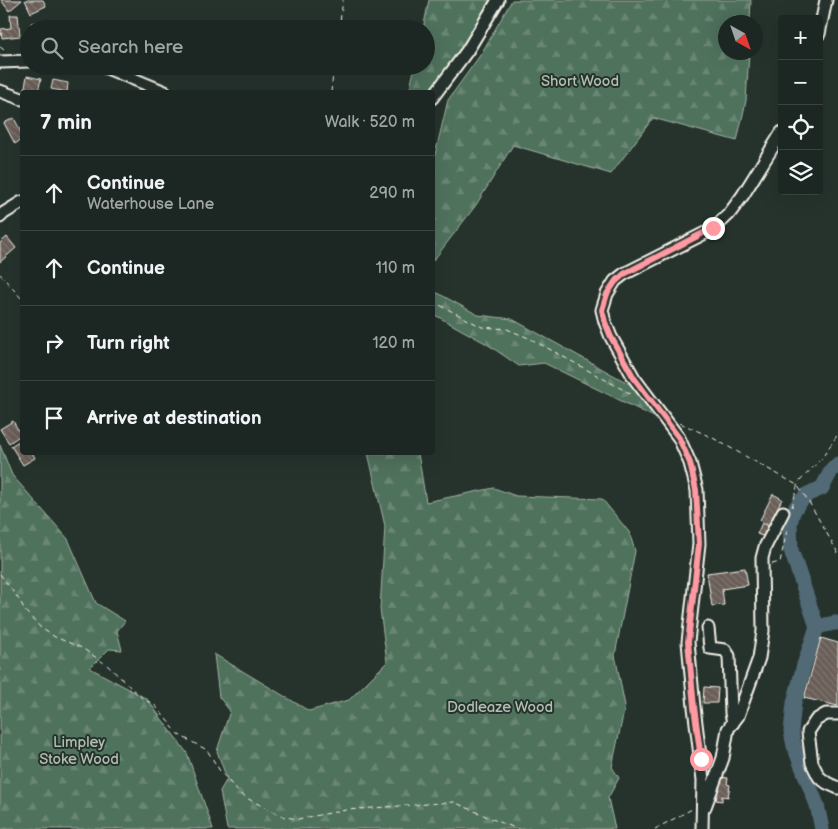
<!DOCTYPE html>
<html lang="en">
<head>
<meta charset="utf-8">
<style>
  body { margin:0; font-family:"Balsamiq Sans",sans-serif; background:#29322f; color:#f1f3f6 }
  .controls { position:absolute; right:15px; top:15px; display:grid; overflow:hidden; border-radius:5px; box-shadow:0 5px 20px #0002 }
  .controls button { width:45px; height:45px; display:grid; place-items:center; padding:0; border:0; border-bottom:1px solid #3a4340; background:#1c2622; color:#f1f3f6; font:25px sans-serif }
  .compass { position:absolute; left:718px; top:15px; width:45px; height:45px; border-radius:50%; background:#1c2622; box-shadow:0 5px 20px #0002; rotate:140deg }
  .stop { position:absolute; width:15px; height:15px; margin:-11px; border:4px solid #ff9aa2; border-radius:50%; background:#fff }
  .stop.end { background:#ff9aa2; border-color:#fff; box-shadow:0 1px 5px #0008 }
  .list { margin:0; padding:0; list-style:none }
  h2 { display:flex; justify-content:space-between; align-items:center; height:65px; margin:0; padding:0 20px; font-size:21px }
  h2 small { font-size:16px; font-weight:400; color:#a0a5a5 }
  .list li { display:grid; grid-template-columns:32px 1fr auto; gap:15px; align-items:center; box-sizing:border-box; height:75px; padding:0 20px; border-top:1px solid #3a4340 }
  .list b { display:block; font-size:19px; white-space:nowrap }
  .list p { margin:0; font-size:16px; white-space:nowrap; color:#a0a5a5 }
  .list em { font-size:16px; font-style:normal; color:#a0a5a5 }
  .icon { flex:none; width:28px; height:28px; fill:none; stroke:currentColor; stroke-width:2; stroke-linecap:round; stroke-linejoin:round }
  .map { position:relative; flex:none; width:838px; height:829px; overflow:hidden }
  .search { position:absolute; background:#1c2622; box-shadow:0 5px 20px #0002; left:20px; top:20px; width:415px; height:55px; display:flex; align-items:center; gap:12px; box-sizing:border-box; padding:0 18px; border-radius:28px; color:#a0a5a5; font-size:19px }
  .panel { position:absolute; background:#1c2622; box-shadow:0 5px 20px #0002; left:20px; top:90px; width:415px; height:365px; border-radius:5px }
  .map>svg:first-child { display:block }
  .forest { fill:url(#forest-firs); stroke:#a2b2a2 }
  .lines { fill:none; stroke-linecap:round; stroke-linejoin:round }
  .river { stroke:#516b76; stroke-width:15 }
  .building { fill:url(#building-back-hatch); stroke:#f4f1e8 }
  .minor-casing { stroke:#f4f1e8; stroke-width:15 }
  .path { stroke:#f4f1e8; stroke-width:1; stroke-dasharray:5 4; stroke-linecap:butt }
  .minor { stroke:#26332d; stroke-width:11 }
  .route { stroke:#ff9aa2; stroke-width:6 }
  .labels { text-anchor:middle; dominant-baseline:central; stroke-width:4; stroke-linejoin:round; paint-order:stroke }
  .park-label { font-size:15px; fill:#b2beb0; stroke:#26332d }
</style>
</head>
<body>
<div class="map">
<svg width="838" height="829" viewBox="0 0 838 829">
  <defs>
    <pattern id="forest-firs" width="22" height="20" patternUnits="userSpaceOnUse" patternTransform="scale(1.25)"><rect width="22" height="20" fill="#50725d"/><path d="M5 1l3.5 6h-7zM16 11l3.5 6h-7z" fill="#6a8774"/></pattern>
    <pattern id="building-back-hatch" width="6" height="6" patternUnits="userSpaceOnUse" patternTransform="scale(1.25)"><rect width="6" height="6" fill="#6a5e58"/><path d="M-1 5l2 2M0 0l6 6M5-1l2 2" fill="none" stroke="#807670"/></pattern>
  </defs>
  <rect width="100%" height="100%" fill="#26332d"/>
  <filter id="ink" filterUnits="userSpaceOnUse"><feTurbulence type="fractalNoise" baseFrequency=".02" numOctaves="2"/><feDisplacementMap in="SourceGraphic" scale="10" xChannelSelector="R" yChannelSelector="G"/><feConvolveMatrix kernelMatrix="1 2 1 2 8 2 1 2 1" color-interpolation-filters="sRGB"/></filter>
  <g filter="url(#ink)">
    <g class="forest">
      <polygon points="429,0 490,0 463,48 431,92 409,92 415,66 426,66 426,29 423,29"/>
      <polygon points="512,0 751,0 750,22 726,22 726,52 749,53 746,101 737,141 653,118 611,174 513,145 476,205 433,261 433,163 448,100 481,54"/>
      <polygon points="432,290 478,315 512,319 635,387 654,417 544,363 519,366 487,344 433,314"/>
      <polygon points="0,445 12,475 68,539 96,603 125,621 117,631 122,650 109,649 90,668 147,699 187,753 213,829 0,829"/>
      <polygon points="368,453 418,453 426,502 494,488 516,496 602,499 629,532 635,551 615,655 625,706 612,767 619,778 608,798 615,829 227,829 220,791 227,779 217,751 230,711 219,697 214,654 309,711 349,700 387,662 380,609 385,526"/>
    </g>
    <g class="lines">
      <g class="river">
        <polyline points="817,627 834,623 838,623"/>
        <polyline points="822,829 817,805 794,746 791,731 794,703 804,665 817,627 791,550 790,524 793,512 798,504 808,494 822,488 831,471 838,464"/>
      </g>
    </g>
    <g class="building">
      <polygon points="1,0 22,0 9,11"/>
      <polygon points="25,0 43,0 46,6 31,13"/>
      <polygon points="10,15 18,15 20,36 2,38 1,29 11,28"/>
      <polygon points="50,21 51,29 32,29 31,23"/>
      <polygon points="27,76 41,79 38,92 24,92"/>
      <polygon points="53,80 68,83 67,92 51,89"/>
      <polygon points="14,118 22,134 22,139 15,144 4,123"/>
      <polygon points="7,237 16,248 0,262 0,243"/>
      <polygon points="13,421 21,435 9,443 0,429"/>
      <polygon points="22,439 22,452 32,452 35,458 23,465 11,446"/>
      <polygon points="773,494 782,499 769,524 760,520"/>
      <polygon points="762,523 770,526 765,537 757,534"/>
      <polygon points="745,568 748,585 722,589 724,605 712,606 707,573"/>
      <polygon points="821,638 838,643 838,706 804,698"/>
      <polygon points="704,687 718,688 717,703 703,703"/>
      <polygon points="720,777 728,778 727,784 730,785 728,797 722,796 722,801 716,800"/>
    </g>
    <g class="lines">
      <defs>
        <g id="minor">
          <polyline points="819,34 826,0"/>
          <polyline points="0,62 29,61"/>
          <polyline points="102,66 165,92"/>
          <polyline points="0,91 22,99"/>
          <polyline points="432,98 467,51 498,0"/>
          <polyline points="0,217 4,213 22,202"/>
          <polyline points="708,628 710,648 725,650 729,656 731,713 733,723"/>
          <polyline points="838,714 826,714 816,720 808,732 812,763 819,777 827,783 838,788"/>
          <polyline points="705,807 723,758 728,729 738,716 759,658 763,631 762,558 765,547 783,512"/>
          <polyline points="702,829 703,780 694,707 688,642 699,544 697,490 690,463 679,438 634,378 611,337 605,322 602,310 607,294 615,281 624,274 713,229 729,214 743,195 782,132"/>
        </g>
      </defs>
      <use href="#minor" class="minor-casing"/>
      <g class="path">
        <polyline points="339,29 343,0"/>
        <polyline points="0,47 7,52"/>
        <polyline points="331,92 334,66"/>
        <polyline points="0,274 21,298"/>
        <polyline points="432,301 482,327 507,329 531,339 633,395"/>
        <polyline points="680,423 711,437 797,485 809,502 838,553"/>
        <polyline points="792,507 798,483 822,458 838,434"/>
        <polyline points="772,564 780,562 788,526"/>
        <polyline points="0,574 20,601 26,612 41,628 55,637 82,648 107,665 144,700 154,704 179,735 207,750 220,771 240,794 252,801 285,817 298,819 346,810 454,802 497,821 518,829"/>
        <polyline points="655,829 692,809"/>
      </g>
      <use href="#minor" class="minor"/>
    </g>
  </g>
  <g class="lines" filter="url(#ink)">
    <polyline class="route" points="701,759 694,707 688,642 699,544 696,490 690,463 679,438 634,378 611,337 605,322 602,310 607,294 615,282 624,274 713,228"/>
  </g>
  <g class="labels">
    <g class="park-label">
      <text x="580" y="81">Short Wood</text>
      <text x="500" y="707">Dodleaze Wood</text>
      <text x="79" y="742">Limpley<tspan x="79" dy="17">Stoke Wood</tspan></text>
    </g>
  </g>
</svg>
<div class="controls">
<button>+</button>
<button>−</button>
<button><svg class="icon" aria-label="locate" viewBox="0 0 24 24"><circle cx="12" cy="12" r="6"/><path d="M12 2v4M12 18v4M2 12h4M18 12h4"/></svg></button>
<button><svg class="icon" aria-label="layers" viewBox="0 0 24 24"><path d="M12 4l9 5-9 5-9-5zM3 14l9 5 9-5"/></svg></button>
</div>
<svg class="compass" viewBox="-18 -18 36 36"><path d="M0-13l5 13h-10z" fill="#e53935"/><path d="M0 13l5-13h-10z" fill="#a0a5a5"/></svg>
<div class="stop" style="left:701px;top:759px"></div>
<div class="stop end" style="left:713px;top:228px"></div>
<div class="search"><svg class="icon" aria-label="search" viewBox="0 0 24 24"><circle cx="10" cy="10" r="6"/><path d="M15 15l6 6"/></svg>Search here</div>
<section class="panel">
<h2>7 min<small>Walk · 520 m</small></h2>
<ul class="list">
<li><svg class="icon" aria-label="ahead" viewBox="0 0 24 24"><path d="M12 20V5M6 11l6-6 6 6"/></svg><div><b>Continue</b><p>Waterhouse Lane</p></div><em>290 m</em></li>
<li><svg class="icon" aria-label="ahead" viewBox="0 0 24 24"><path d="M12 20V5M6 11l6-6 6 6"/></svg><div><b>Continue</b></div><em>110 m</em></li>
<li><svg class="icon" aria-label="right" viewBox="0 0 24 24"><path d="M7 20v-9h11M14 6l5 5-5 5"/></svg><div><b>Turn right</b></div><em>120 m</em></li>
<li><svg class="icon" aria-label="arrive" viewBox="0 0 24 24"><path d="M6 21V4h12l-3 4 3 4H6"/></svg><div><b>Arrive at destination</b></div></li>
</ul>
</section>
</div>
</body>
</html>
